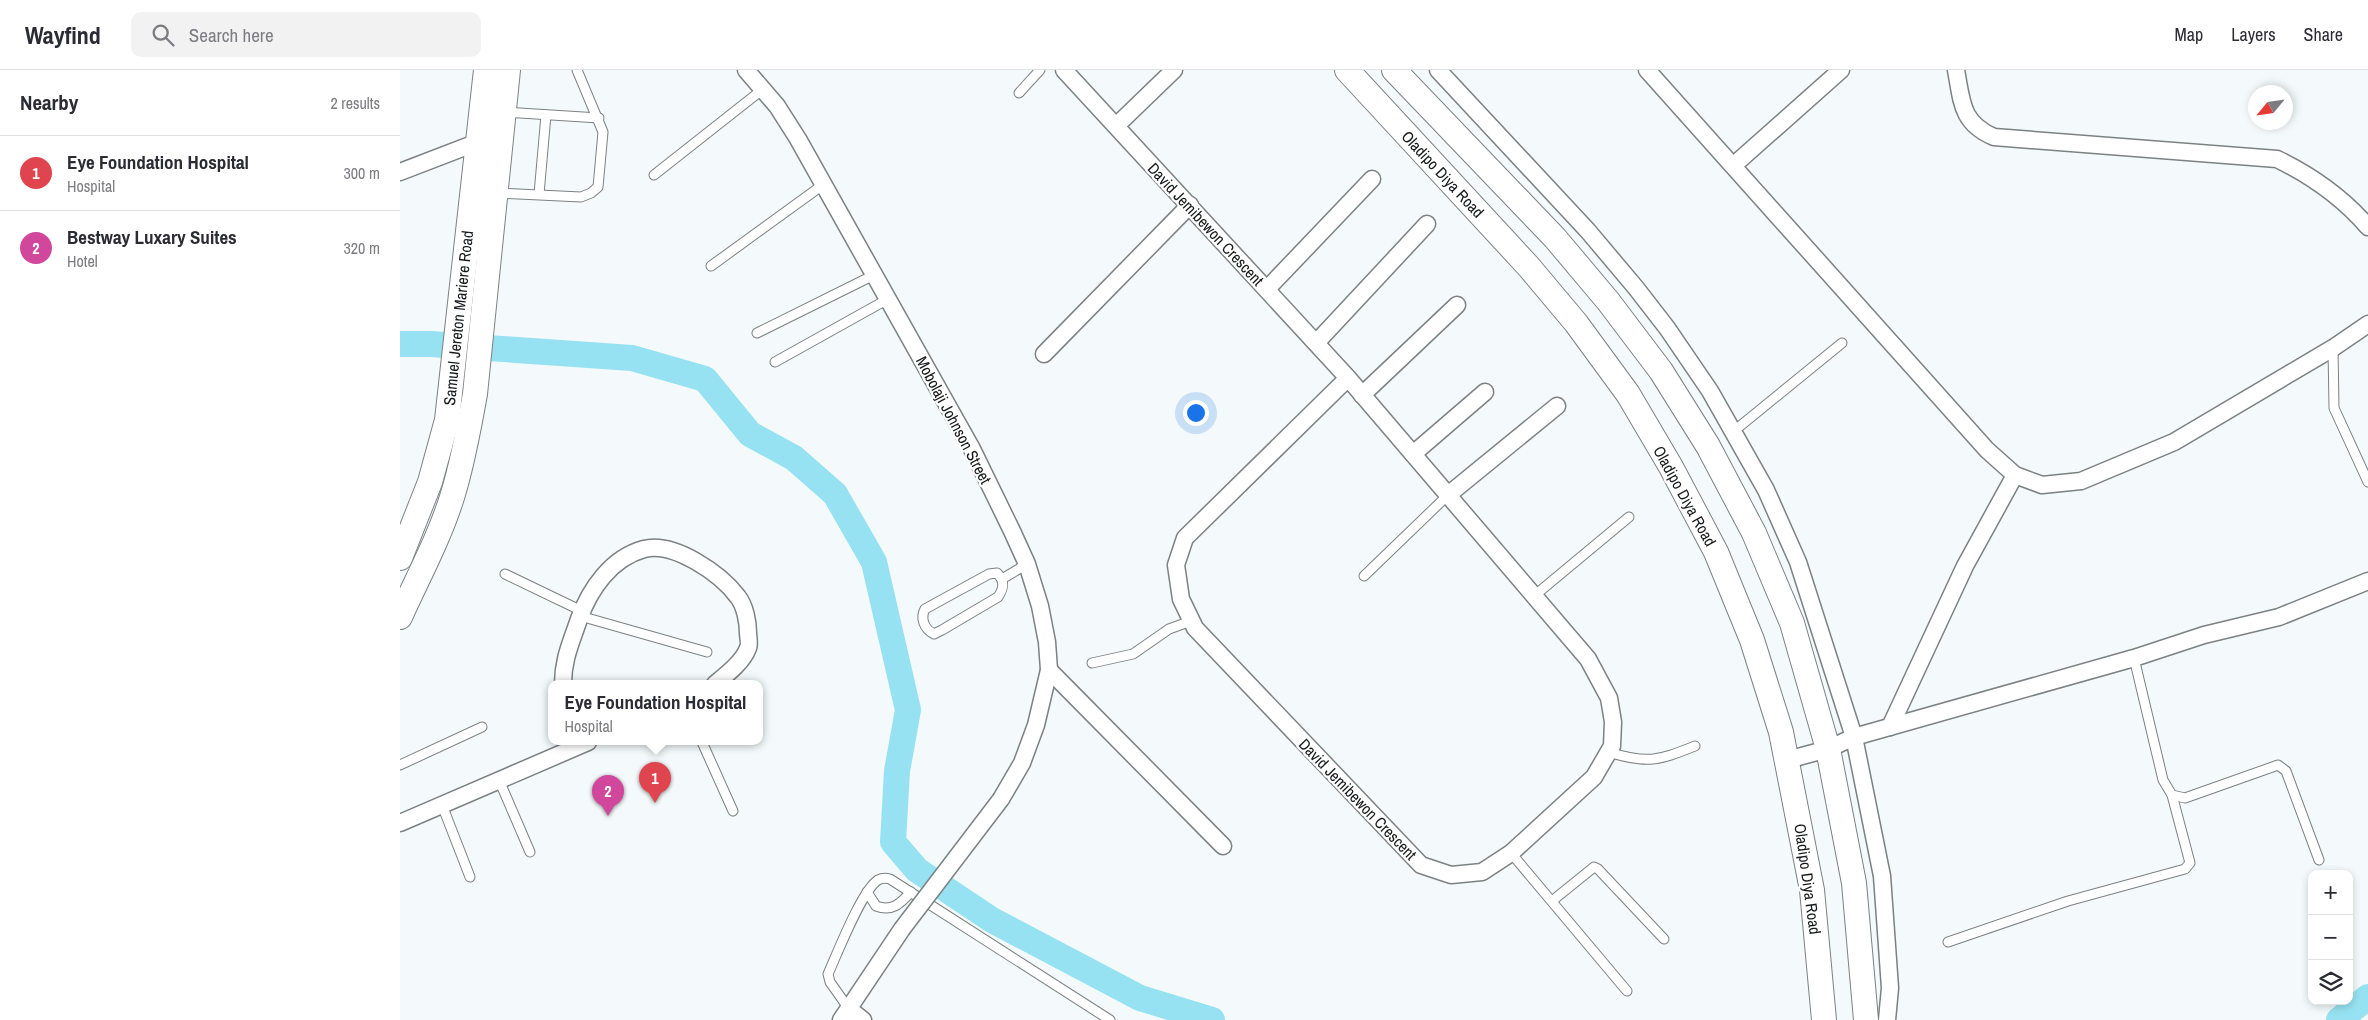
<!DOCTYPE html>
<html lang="en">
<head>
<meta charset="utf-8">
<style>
  body { margin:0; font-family:"Archivo Narrow",sans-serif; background:#f2f2f3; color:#2b2b33 }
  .controls { position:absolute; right:15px; bottom:15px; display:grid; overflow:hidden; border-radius:10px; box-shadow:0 2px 8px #0003 }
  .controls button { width:45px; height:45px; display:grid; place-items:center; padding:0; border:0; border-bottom:1px solid #e1e1e2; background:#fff; color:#2b2b33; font:25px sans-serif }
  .compass { position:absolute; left:1848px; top:15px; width:45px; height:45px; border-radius:50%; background:#fff; box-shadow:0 2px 8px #0003; rotate:241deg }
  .you { position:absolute; left:795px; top:342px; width:18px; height:18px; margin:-12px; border:4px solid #fff; border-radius:50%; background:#1a73e8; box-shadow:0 0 0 8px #1a73e833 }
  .badge { display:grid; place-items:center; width:32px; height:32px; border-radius:50%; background:#1a73e8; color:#fff; font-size:16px; font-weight:700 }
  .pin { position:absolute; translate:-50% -41px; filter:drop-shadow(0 1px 2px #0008) }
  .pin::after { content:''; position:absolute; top:26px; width:18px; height:15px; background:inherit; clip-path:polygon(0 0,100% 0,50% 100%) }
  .popup { position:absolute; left:148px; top:610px; width:215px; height:65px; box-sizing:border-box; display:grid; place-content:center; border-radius:10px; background:#fff; filter:drop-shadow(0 1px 4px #0005); font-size:16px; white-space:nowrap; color:#7c7c81 }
  .popup b { font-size:19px; color:#2b2b33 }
  .popup::after { content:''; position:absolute; left:50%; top:100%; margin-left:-10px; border:10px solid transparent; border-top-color:#fff }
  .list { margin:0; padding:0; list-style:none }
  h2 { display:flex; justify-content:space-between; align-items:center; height:65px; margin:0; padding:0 20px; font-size:21px }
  h2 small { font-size:16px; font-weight:400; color:#7c7c81 }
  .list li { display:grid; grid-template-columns:32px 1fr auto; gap:15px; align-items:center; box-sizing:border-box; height:75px; padding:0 20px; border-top:1px solid #e1e1e2 }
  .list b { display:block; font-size:19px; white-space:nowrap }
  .list p { margin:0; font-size:16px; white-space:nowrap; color:#7c7c81 }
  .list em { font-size:16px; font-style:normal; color:#7c7c81 }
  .icon { flex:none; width:28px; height:28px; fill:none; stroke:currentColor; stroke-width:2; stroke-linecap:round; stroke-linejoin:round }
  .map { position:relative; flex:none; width:1968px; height:950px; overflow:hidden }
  header { display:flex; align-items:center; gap:30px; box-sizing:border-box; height:70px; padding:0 25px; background:#fff; border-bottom:1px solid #e1e1e2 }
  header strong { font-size:24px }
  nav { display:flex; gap:28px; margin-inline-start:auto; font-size:18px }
  .search { width:350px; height:45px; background:#f2f2f3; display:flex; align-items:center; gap:12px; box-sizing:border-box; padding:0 18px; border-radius:10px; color:#7c7c81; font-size:19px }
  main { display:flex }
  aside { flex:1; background:#fff }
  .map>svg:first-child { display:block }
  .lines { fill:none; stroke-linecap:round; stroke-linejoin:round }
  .river { stroke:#96e2f2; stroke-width:26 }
  .lane-casing { stroke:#7c8182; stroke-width:11 }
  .street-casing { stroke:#7c8182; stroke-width:19 }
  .secondary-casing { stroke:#7c8182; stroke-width:26 }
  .lane { stroke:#fff; stroke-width:9 }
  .street { stroke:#fff; stroke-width:16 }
  .secondary { stroke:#fff; stroke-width:24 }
  .street-bridge-casing { stroke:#7c8182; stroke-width:19; stroke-linecap:butt }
  .street-bridge { stroke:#fff; stroke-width:16 }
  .labels { text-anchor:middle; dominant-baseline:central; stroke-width:4.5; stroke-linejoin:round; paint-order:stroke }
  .street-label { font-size:16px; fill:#17191a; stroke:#fff }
</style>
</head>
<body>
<header>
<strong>Wayfind</strong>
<div class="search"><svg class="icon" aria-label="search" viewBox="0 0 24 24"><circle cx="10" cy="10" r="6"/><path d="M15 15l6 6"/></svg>Search here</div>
<nav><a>Map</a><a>Layers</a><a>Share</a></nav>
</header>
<main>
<aside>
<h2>Nearby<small>2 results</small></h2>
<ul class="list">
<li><span class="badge" style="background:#e0444e">1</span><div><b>Eye Foundation Hospital</b><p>Hospital</p></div><em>300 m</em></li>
<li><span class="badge" style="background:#d1479c">2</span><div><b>Bestway Luxary Suites</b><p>Hotel</p></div><em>320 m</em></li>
</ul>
</aside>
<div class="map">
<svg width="1968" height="950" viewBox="0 0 1968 950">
  <rect width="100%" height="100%" fill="#f4fafb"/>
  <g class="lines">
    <g class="river">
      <polyline points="0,274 31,274 232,288 305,309 350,364 394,388 435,424 474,492 508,640 497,701 493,772 517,800 592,850 740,928 812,950"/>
      <polyline points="1939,950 1968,927"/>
    </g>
    <defs>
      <g id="lane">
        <polyline points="619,23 640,0"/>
        <polyline points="105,42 199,48"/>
        <polyline points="254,105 363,19"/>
        <polyline points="96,123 181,127 191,123 198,117 203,62 177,0"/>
        <polyline points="139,124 146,45"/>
        <polyline points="311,196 424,114"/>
        <polyline points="357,263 474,205"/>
        <polyline points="1933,278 1934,338 1968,412"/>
        <polyline points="375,292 488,229"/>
        <polyline points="1334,361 1442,273"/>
        <path d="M597 503C605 511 604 518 598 527L542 560 534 564C524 559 520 548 525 539L589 504Z"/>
        <polyline points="105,504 182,541"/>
        <polyline points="964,506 1048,425"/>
        <polyline points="602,509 627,494"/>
        <polyline points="1134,526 1229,447"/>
        <polyline points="180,546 307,582"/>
        <polyline points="1734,588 1763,710 1772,725 1785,728 1878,695 1886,701 1919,790"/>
        <polyline points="692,593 733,584 769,559 791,551"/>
        <polyline points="302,672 333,741"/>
        <path d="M1208 682C1248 694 1257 691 1295 676"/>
        <polyline points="0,695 82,657"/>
        <polyline points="99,710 130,782"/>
        <polyline points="42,735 70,807"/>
        <polyline points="1111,783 1227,921"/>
        <path d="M467 822 476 836C492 842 500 834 511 822"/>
        <polyline points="1152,831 1194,797 1198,799 1264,869"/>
        <polyline points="1548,872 1668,831 1785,799 1790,793 1772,725"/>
        <path d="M449 939 430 912 428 904C437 884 462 820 478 810 482 808 486 808 490 809L710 950"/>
      </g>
      <g id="street">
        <polyline points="346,0 377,36 398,69 572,379 612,461 627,494 640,536 647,572 649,600 636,655 622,693 601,729"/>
        <polyline points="664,0 948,308 1188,589 1209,628 1213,652 1212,676 1194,707 1111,783 1082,802 1051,805 1021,795 795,558 781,529 776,495 785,468 948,308"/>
        <polyline points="1038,0 1188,161 1236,218 1267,258 1310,321 1366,420 1398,492 1454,667 1482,806 1490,918 1487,950"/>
        <polyline points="1247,0 1587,380 1615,405 1642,415 1681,411 1774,372 1933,278 1968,254"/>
        <path d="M1556 0C1562 32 1561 53 1594 67L1877 89C1912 106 1943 128 1968 157"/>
        <polyline points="716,56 774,0"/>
        <polyline points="1334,95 1441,0"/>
        <polyline points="0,102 78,72 87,71"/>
        <polyline points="867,219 972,109"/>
        <polyline points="916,273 1027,154"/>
        <polyline points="644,284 790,135"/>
        <polyline points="962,325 1057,235"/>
        <polyline points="1013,384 1085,322"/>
        <polyline points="1048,425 1157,336"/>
        <polyline points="649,600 823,776"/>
        <path d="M163 614C163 589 171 573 179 549 190 519 211 488 244 479 274 471 321 504 338 527 345 536 348 552 348 563 348 567 350 574 348 578 343 592 326 605 315 614"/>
        <polyline points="1490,657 1565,496 1615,405"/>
        <polyline points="1387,690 1428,679 1454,667 1734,588 1804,565 1879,547 1968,511"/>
        <polyline points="0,753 188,672"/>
        <polyline points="449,939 463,950"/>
        <polyline points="441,950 502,859"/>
      </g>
      <g id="secondary">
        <polyline points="947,0 1129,197 1176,253 1228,324 1271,397 1316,482 1352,570 1381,662 1412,820 1424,950"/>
        <polyline points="994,0 1155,168 1208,231 1261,301 1308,376 1354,463 1392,553 1428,679 1454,813 1466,950"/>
        <polyline points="0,488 30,412 47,350 86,0"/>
        <path d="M0 547C18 507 40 467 53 424 63 391 69 358 75 324L108 0"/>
      </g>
    </defs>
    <use href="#lane" class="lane-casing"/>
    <use href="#street" class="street-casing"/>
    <use href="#secondary" class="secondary-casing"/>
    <use href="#lane" class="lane"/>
    <use href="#street" class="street"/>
    <use href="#secondary" class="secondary"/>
    <defs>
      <polyline id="street-bridge" points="502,859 601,729"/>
    </defs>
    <use href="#street-bridge" class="street-bridge-casing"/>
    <use href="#street-bridge" class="street-bridge"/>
  </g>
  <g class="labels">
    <g class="street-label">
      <text transform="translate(1043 104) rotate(47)">Oladipo Diya Road</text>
      <text transform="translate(806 154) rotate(47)">David Jemibewon Crescent</text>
      <text transform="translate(58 248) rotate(-84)">Samuel Jereton Mariere Road</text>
      <text transform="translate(554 350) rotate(62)">Mobolaji Johnson Street</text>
      <text transform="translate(1285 426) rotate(61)">Oladipo Diya Road</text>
      <text transform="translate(958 729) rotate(46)">David Jemibewon Crescent</text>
      <text transform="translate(1408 809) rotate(82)">Oladipo Diya Road</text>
    </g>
  </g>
</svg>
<div class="controls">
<button>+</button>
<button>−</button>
<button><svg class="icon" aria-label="layers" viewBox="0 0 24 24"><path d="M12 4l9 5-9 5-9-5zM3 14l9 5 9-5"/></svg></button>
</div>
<svg class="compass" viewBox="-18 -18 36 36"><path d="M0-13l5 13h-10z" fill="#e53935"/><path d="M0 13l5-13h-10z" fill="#7c7c81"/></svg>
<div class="you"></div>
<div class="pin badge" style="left:255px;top:733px;background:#e0444e">1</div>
<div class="popup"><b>Eye Foundation Hospital</b>Hospital</div>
<div class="pin badge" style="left:208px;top:746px;background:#d1479c">2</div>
</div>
</main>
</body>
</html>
